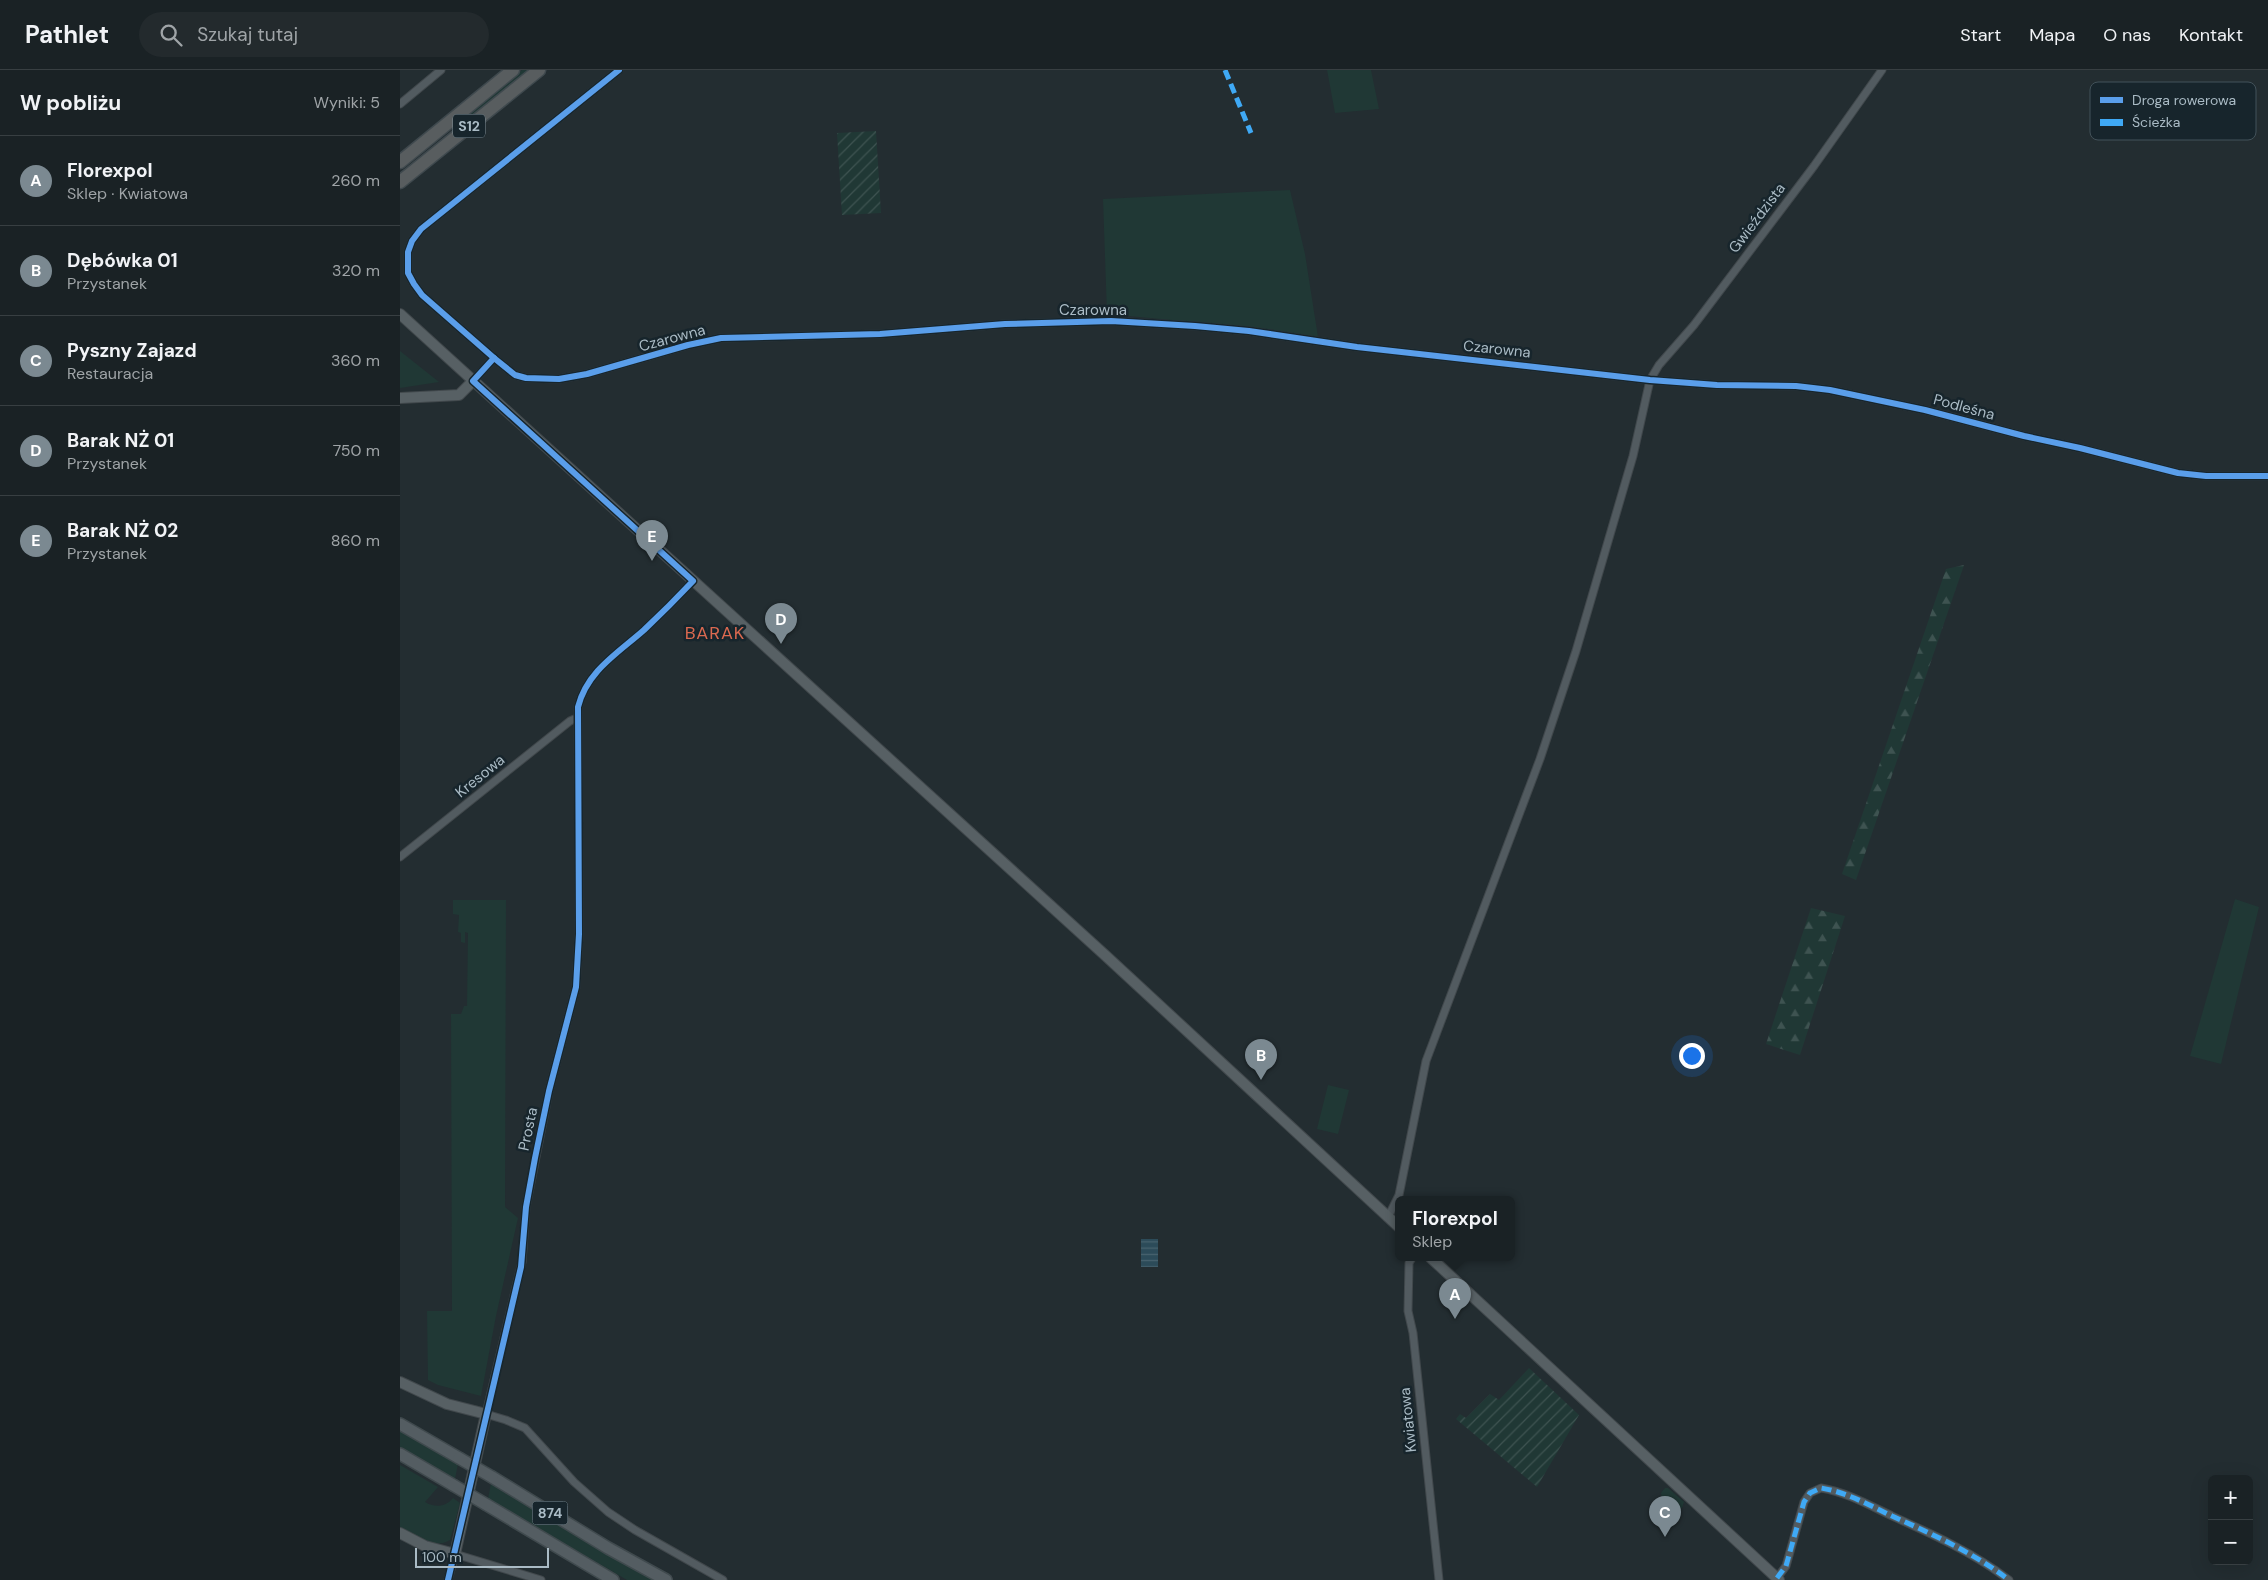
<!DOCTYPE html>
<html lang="pl">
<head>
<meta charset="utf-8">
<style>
  body { margin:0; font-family:"DM Sans",sans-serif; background:#232a2d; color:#f1f3f6 }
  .controls { position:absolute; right:15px; bottom:15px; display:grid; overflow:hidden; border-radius:8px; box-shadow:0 5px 20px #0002 }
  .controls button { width:45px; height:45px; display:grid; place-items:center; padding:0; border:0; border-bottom:1px solid #383f42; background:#1a2225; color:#f1f3f6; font:25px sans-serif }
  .scale { position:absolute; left:15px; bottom:12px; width:134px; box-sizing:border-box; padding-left:5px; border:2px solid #aabbc5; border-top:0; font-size:14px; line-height:18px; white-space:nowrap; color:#aabbc5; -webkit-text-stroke:4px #17252c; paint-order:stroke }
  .you { position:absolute; left:1291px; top:985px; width:18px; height:18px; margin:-12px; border:4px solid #fff; border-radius:50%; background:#1a73e8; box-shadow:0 0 0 8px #1a73e833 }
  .badge { display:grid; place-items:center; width:32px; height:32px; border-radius:50%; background:#7b8991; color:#fff; font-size:16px; font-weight:700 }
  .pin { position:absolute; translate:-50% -41px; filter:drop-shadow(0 1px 2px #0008) }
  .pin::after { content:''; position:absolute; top:26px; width:18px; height:15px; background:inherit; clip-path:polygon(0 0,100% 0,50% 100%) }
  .popup { position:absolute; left:995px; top:1126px; width:120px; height:65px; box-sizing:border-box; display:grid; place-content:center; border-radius:8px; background:#1a2225; filter:drop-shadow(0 1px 4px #0005); font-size:16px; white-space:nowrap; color:#9fa4a7 }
  .popup b { font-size:19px; color:#f1f3f6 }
  .popup::after { content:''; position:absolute; left:50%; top:100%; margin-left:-10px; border:10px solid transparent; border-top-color:#1a2225 }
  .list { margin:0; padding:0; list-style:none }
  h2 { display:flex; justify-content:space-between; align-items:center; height:65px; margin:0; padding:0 20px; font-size:21px }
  h2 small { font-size:16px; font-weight:400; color:#9fa4a7 }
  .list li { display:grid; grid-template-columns:32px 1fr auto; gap:15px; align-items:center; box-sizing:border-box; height:90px; padding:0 20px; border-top:1px solid #383f42 }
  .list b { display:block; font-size:19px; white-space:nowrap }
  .list p { margin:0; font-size:16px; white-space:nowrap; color:#9fa4a7 }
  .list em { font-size:16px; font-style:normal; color:#9fa4a7 }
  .icon { flex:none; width:28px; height:28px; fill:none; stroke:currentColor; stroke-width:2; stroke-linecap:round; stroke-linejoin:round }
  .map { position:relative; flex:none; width:1868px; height:1510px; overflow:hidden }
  header { display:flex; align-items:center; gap:30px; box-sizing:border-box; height:70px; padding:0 25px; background:#1a2225; border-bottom:1px solid #383f42 }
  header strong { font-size:24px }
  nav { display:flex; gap:28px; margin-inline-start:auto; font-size:18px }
  .search { width:350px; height:45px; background:#232a2d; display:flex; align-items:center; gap:12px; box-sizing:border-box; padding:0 18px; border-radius:28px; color:#9fa4a7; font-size:19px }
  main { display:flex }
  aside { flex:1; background:#1a2225 }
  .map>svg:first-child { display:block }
  .grass { fill:#203835 }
  .forest { fill:url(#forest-firs) }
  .garden { fill:url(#garden-furrows) }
  .water { fill:url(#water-rules) }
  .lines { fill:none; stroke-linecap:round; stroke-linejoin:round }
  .street-casing { stroke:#41484c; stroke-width:9 }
  .secondary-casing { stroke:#41484c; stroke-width:12 }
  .primary-casing { stroke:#404a4e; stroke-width:14 }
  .highway-casing { stroke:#3f494e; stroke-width:15 }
  .street { stroke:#525b60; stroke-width:7 }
  .secondary { stroke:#576064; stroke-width:10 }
  .primary { stroke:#545d62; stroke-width:11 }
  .highway { stroke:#585d5f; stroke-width:12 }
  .primary-bridge-casing { stroke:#404a4e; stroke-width:14; stroke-linecap:butt }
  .primary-bridge { stroke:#545d62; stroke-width:11 }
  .quiet { stroke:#3fa9f5; stroke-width:5; stroke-dasharray:10 5; stroke-linecap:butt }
  .cycleway-casing { stroke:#17252c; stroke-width:9 }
  .cycleway { stroke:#5a9eea; stroke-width:6 }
  .labels { text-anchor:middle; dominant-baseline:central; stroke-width:5; stroke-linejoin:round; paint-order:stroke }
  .shield { fill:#17252c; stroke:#7e8e97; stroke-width:1 }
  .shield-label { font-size:14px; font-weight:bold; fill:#aabbc5 }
  .street-label { font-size:15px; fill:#aabbc5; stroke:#17252c }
  .quarter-label { font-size:18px; letter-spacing:1px; fill:#db6950; stroke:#17252c }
  .key { fill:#17252c; stroke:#43525a; stroke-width:1 }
  .key-label { font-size:14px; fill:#aabbc5 }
</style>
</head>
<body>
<header>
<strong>Pathlet</strong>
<div class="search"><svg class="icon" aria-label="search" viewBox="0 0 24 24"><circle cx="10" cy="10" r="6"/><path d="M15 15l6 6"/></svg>Szukaj tutaj</div>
<nav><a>Start</a><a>Mapa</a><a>O nas</a><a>Kontakt</a></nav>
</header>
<main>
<aside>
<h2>W pobliżu<small>Wyniki: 5</small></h2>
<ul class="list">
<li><span class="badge">A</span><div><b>Florexpol</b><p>Sklep · Kwiatowa</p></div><em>260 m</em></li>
<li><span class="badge">B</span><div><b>Dębówka 01</b><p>Przystanek</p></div><em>320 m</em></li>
<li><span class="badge">C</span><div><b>Pyszny Zajazd</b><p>Restauracja</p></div><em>360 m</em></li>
<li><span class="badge">D</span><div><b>Barak NŻ 01</b><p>Przystanek</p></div><em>750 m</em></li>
<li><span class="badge">E</span><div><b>Barak NŻ 02</b><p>Przystanek</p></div><em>860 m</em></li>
</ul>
</aside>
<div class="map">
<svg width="1868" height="1510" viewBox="0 0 1868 1510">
  <defs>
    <pattern id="forest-firs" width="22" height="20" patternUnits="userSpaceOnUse" patternTransform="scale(1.25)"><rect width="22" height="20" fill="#203835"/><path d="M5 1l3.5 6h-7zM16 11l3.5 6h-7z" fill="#3e5351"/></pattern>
    <pattern id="garden-furrows" width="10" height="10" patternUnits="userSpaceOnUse" patternTransform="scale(1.25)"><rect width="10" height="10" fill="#203835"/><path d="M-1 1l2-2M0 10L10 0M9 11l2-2" fill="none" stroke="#3e5351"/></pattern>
    <pattern id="water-rules" width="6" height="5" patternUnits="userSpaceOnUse" patternTransform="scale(1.25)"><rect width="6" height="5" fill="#2c4b59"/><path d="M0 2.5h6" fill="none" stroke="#48636f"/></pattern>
  </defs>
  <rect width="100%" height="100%" fill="#232d31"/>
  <g class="grass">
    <polygon points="122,0 131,0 60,57 56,54"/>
    <polygon points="927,0 971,0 979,39 935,43"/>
    <polygon points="890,120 905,184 918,267 868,259 707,244 703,129"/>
    <polygon points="0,281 39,312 0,318"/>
    <polygon points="1835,829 1859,837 1821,994 1790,986"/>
    <polygon points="53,830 106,830 105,1137 118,1148 96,1246 81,1326 38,1315 28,1310 27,1241 52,1241 51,944 61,944 64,936 67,936 68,863 65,862 65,873 61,872 61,863 58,862 59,845 53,844"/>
    <polygon points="928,1015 949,1020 938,1064 917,1059"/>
    <polygon points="0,1360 58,1394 55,1409 0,1378"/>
    <path d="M0 1395 38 1417 25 1432C35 1438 46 1437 53 1428L60 1433 50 1470C34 1480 15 1466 0 1459Z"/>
    <polygon points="91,1413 256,1510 227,1510 88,1429"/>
    <path d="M1265 1418H1268L1284 1432 1282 1438C1272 1441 1262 1433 1261 1423Z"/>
  </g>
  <g class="forest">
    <polygon points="1564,495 1456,810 1442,804 1546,499"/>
    <polygon points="1411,838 1445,846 1400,985 1366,974"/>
  </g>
  <g class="garden">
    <polygon points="476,61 481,143 442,145 437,63"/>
    <polygon points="1129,1298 1179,1345 1137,1417 1056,1349 1060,1344 1066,1348 1090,1324 1099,1330"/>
  </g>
  <rect class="water" x="741" y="1169" width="17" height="28"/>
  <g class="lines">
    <defs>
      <g id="street">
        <polyline points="219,0 21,159 12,171 8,182 8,203 14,214 22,225 94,288 115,305 126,308 159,309 187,304 288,275 321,268 480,264 605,254 711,251 795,256 849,261 957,277 1250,310 1317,315 1396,316 1430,320 1525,340 1624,366 1680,378 1778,403 1806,406 1868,406"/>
        <polyline points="0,34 41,0"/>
        <polyline points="73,311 94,288"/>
        <path d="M293 511C277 528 261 544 244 560 218 583 187 601 178 637L179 864 176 917 149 1021 126 1137 122 1192 86 1344 106 1350 125 1358 174 1412 208 1442 235 1460 323 1510"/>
        <polyline points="0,787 170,651 177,648"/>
        <polyline points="988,1147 999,1125 1026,991 1140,689 1176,581 1233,386 1250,310 1259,295 1294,255 1414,96 1482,0"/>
        <polyline points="1012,1188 1009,1193 1008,1241 1013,1263 1039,1510"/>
        <path d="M1377 1508 1386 1496 1404 1432 1410 1423 1421 1418C1446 1422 1469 1435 1492 1446 1532 1464 1574 1483 1609 1510"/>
        <polyline points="48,1510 55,1484 141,1510"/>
      </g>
      <g id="secondary">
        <polyline points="0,244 706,886 999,1157"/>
        <polyline points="0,328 59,325 73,311"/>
        <polyline points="1031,1188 1379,1510"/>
        <polyline points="0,1312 47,1334 86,1344 55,1484 25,1476 0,1463"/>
      </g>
      <g id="primary">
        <polyline points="0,1354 59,1388"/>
        <polyline points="0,1384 53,1415"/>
        <polyline points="92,1407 208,1478 266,1510"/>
        <polyline points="87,1435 213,1510"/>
      </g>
      <g id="highway">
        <polyline points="0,92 113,0"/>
        <polyline points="0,112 139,0"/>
      </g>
    </defs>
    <use href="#street" class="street-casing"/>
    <use href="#secondary" class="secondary-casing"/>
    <use href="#primary" class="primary-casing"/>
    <use href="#highway" class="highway-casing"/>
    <use href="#street" class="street"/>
    <use href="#secondary" class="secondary"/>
    <use href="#primary" class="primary"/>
    <use href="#highway" class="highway"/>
    <defs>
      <g id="primary-bridge">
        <polyline points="59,1388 92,1407"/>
        <polyline points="53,1415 87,1435"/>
      </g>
    </defs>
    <use href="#primary-bridge" class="primary-bridge-casing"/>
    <use href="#primary-bridge" class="primary-bridge"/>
    <g class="quiet">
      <polyline points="825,0 851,63"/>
      <path d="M1377 1508 1386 1496 1404 1432 1410 1423 1421 1418C1446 1422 1469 1435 1492 1446 1532 1464 1574 1483 1609 1510"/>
    </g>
    <defs>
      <g id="cycleway">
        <polyline points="219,0 21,159 12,171 8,182 8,203 14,214 22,225 94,288 115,305 126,308 159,309 187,304 288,275 321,268 480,264 605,254 711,251 795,256 849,261 957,277 1250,310 1317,315 1396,316 1430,320 1525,340 1624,366 1680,378 1778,403 1806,406 1868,406"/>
        <path d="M48 1510 121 1197 126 1137 135 1088 149 1021 176 917 179 864 178 637C187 601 218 583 244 560 261 544 277 528 293 511L73 311 94 288"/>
      </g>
    </defs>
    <use href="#cycleway" class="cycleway-casing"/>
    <use href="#cycleway" class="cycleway"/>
  </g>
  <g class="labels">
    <g class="shield">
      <rect x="53" y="44.5" width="32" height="23" rx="4"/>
      <rect x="132.5" y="1431.5" width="35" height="23" rx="4"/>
    </g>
    <g class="shield-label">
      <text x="69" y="56">S12</text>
      <text x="150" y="1443">874</text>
    </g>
    <g class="street-label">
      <text transform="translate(1357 148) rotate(-53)">Gwieździsta</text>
      <text x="693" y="240">Czarowna</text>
      <text transform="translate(272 268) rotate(-15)">Czarowna</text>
      <text transform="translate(1097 279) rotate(6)">Czarowna</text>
      <text transform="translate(1564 337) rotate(15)">Podleśna</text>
      <text transform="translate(80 706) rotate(-39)">Kresowa</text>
      <text transform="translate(128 1059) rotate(-78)">Prosta</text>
      <text transform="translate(1008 1350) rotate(-96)">Kwiatowa</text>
    </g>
    <g class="quarter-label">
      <text x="315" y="563">BARAK</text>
    </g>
  </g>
  <rect x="1690" y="12" width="166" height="58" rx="8" class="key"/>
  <rect x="1700" y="27" width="23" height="6" fill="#5a9eea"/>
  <rect x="1700" y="49" width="23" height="7" fill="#3fa9f5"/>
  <g class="key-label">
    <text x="1732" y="35">Droga rowerowa</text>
    <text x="1732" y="57">Ścieżka</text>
  </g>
</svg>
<div class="controls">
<button>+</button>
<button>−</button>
</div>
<div class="scale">100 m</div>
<div class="you"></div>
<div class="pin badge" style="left:1055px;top:1249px">A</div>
<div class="popup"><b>Florexpol</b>Sklep</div>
<div class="pin badge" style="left:861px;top:1010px">B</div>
<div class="pin badge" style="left:1265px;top:1467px">C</div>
<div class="pin badge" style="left:381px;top:574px">D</div>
<div class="pin badge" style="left:252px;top:491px">E</div>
</div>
</main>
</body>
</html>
